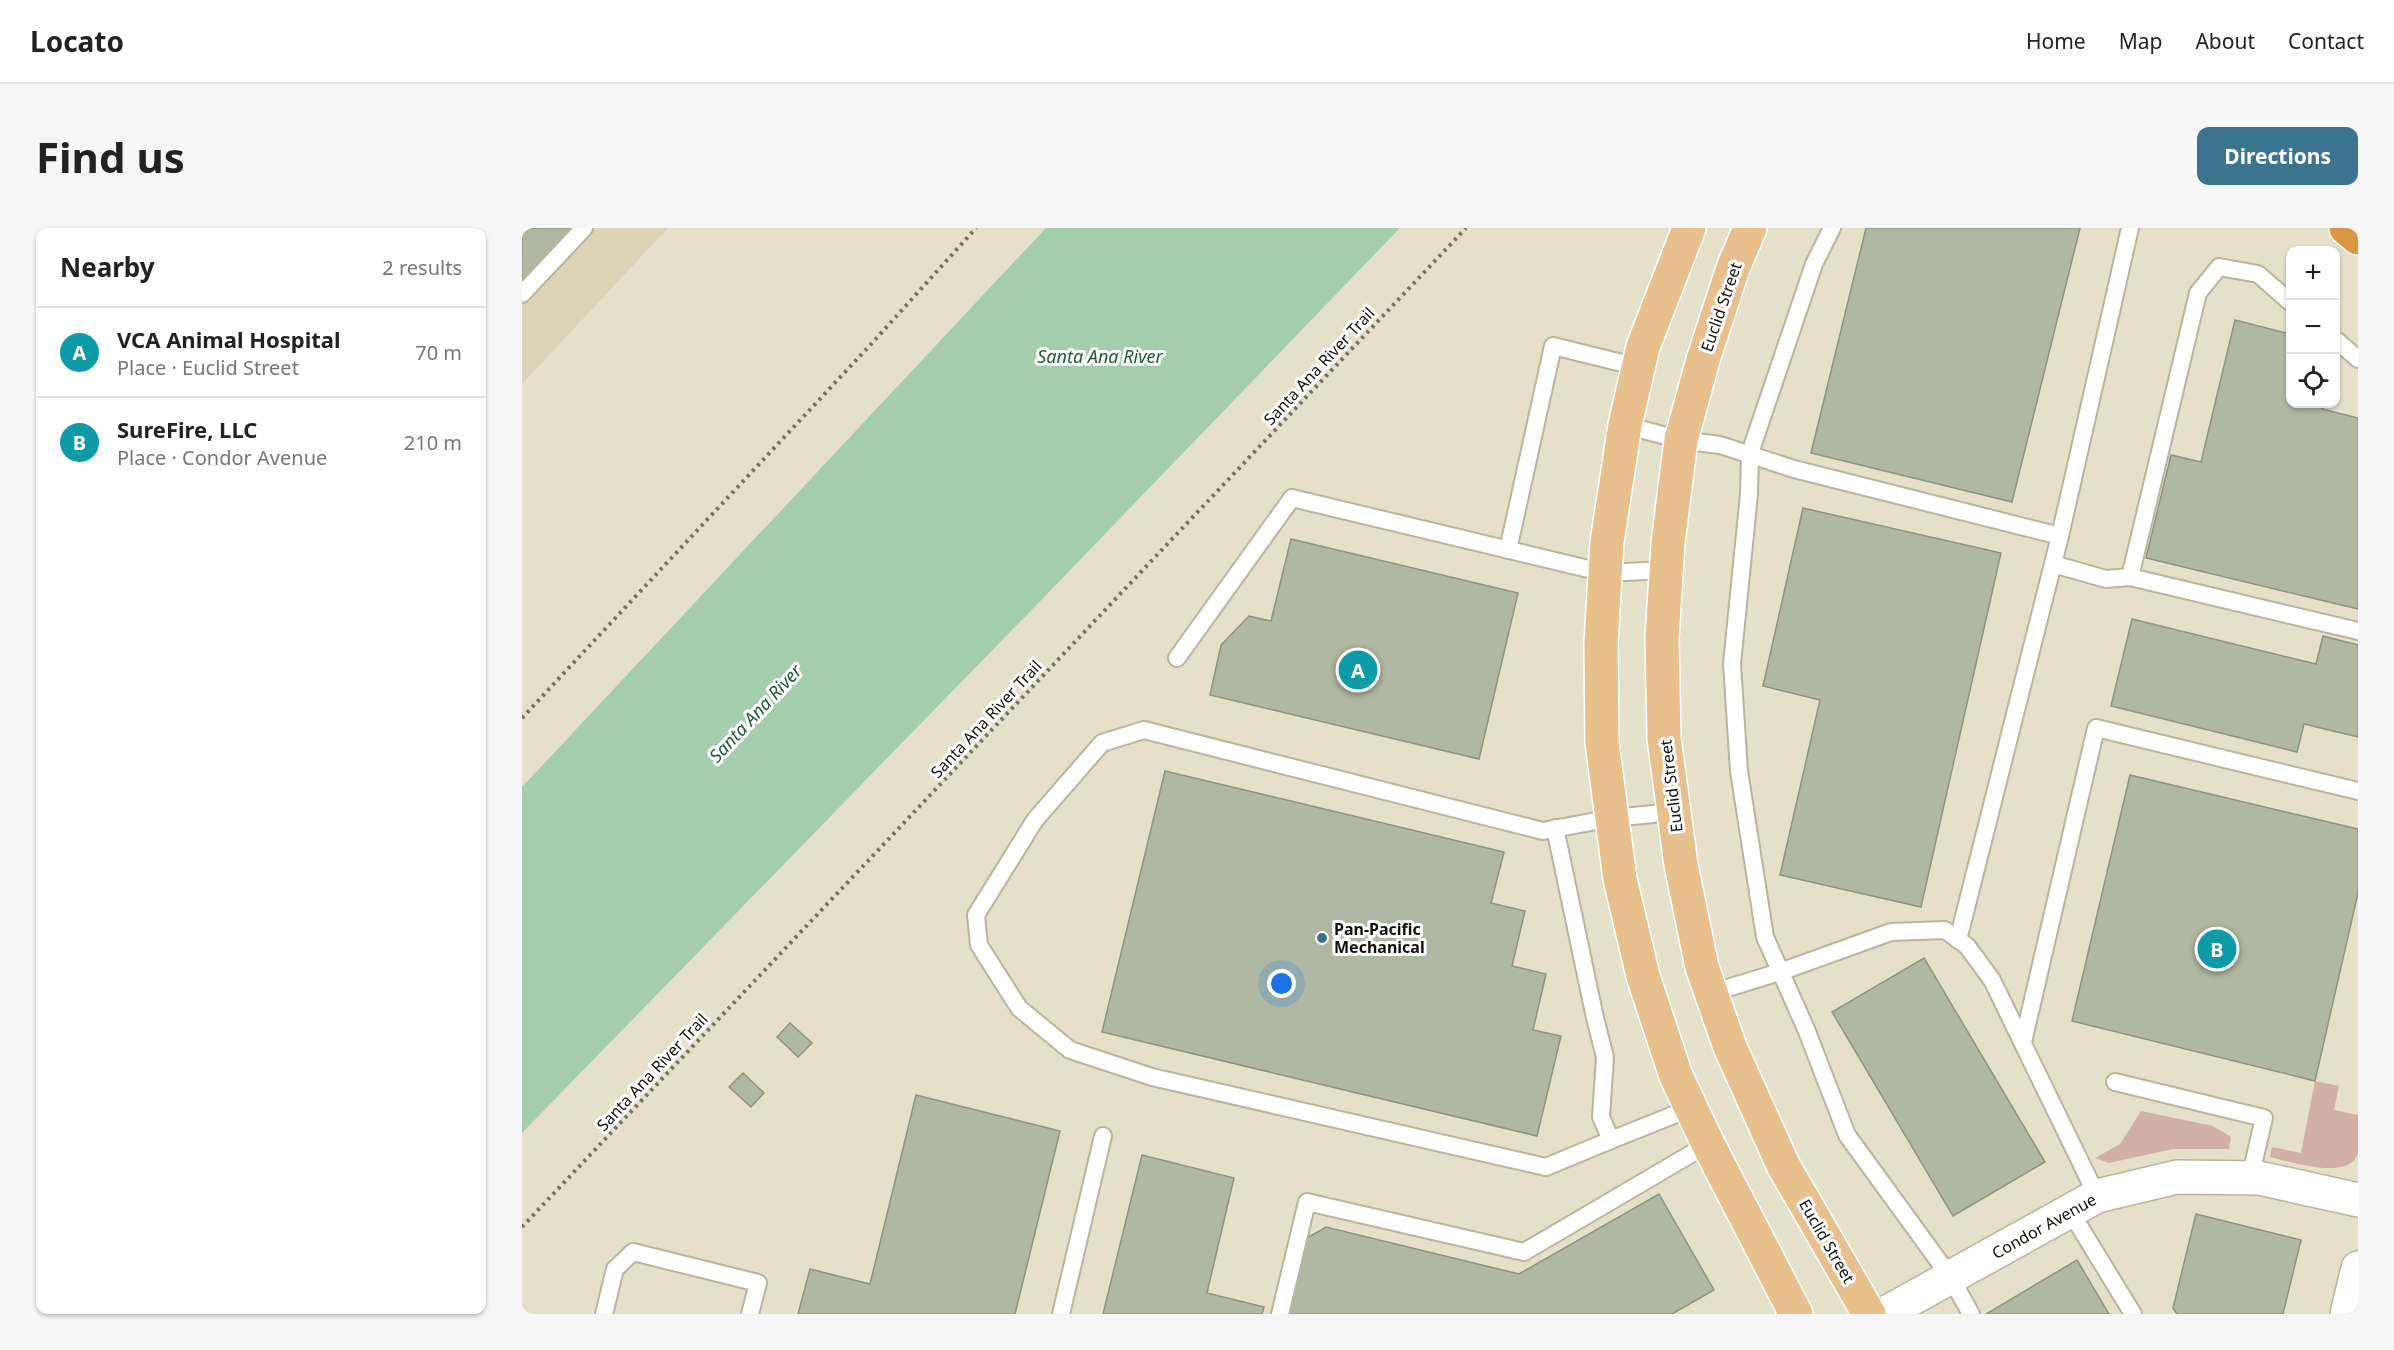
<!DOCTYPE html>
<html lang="en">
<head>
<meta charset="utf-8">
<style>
  body { margin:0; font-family:"Noto Sans",sans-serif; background:#f6f6f6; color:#222 }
  .controls { position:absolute; right:18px; top:18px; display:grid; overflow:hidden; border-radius:12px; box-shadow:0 2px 4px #0004 }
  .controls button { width:54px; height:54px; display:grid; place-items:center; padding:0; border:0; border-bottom:2px solid #e0e0e0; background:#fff; color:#222; font:30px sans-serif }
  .you { position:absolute; left:760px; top:756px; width:21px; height:21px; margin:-15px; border:4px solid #fff; border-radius:50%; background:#1a73e8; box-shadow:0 0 0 9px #1a73e833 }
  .badge { display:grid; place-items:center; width:39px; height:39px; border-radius:50%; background:#3c738e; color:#fff; font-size:20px; font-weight:700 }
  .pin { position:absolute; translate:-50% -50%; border:3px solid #fff; box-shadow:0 2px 6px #0006 }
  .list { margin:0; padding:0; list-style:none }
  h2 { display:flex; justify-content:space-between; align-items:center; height:78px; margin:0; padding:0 24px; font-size:26px }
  h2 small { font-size:20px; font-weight:400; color:#767676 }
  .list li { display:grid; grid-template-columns:39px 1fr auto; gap:18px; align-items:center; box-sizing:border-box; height:90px; padding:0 24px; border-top:2px solid #e0e0e0 }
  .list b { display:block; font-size:22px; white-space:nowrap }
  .list p { margin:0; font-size:20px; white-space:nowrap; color:#767676 }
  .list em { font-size:20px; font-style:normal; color:#767676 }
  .icon { flex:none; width:33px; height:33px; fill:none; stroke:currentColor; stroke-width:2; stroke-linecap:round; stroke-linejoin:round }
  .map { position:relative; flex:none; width:1836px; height:1086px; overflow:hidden; border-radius:12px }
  header { display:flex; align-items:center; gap:36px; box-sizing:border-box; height:84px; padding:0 30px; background:#fff; border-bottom:2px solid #e0e0e0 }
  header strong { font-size:28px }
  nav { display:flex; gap:33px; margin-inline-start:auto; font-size:21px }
  .intro { display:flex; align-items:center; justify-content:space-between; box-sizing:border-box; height:144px; padding:0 36px }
  h1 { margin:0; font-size:42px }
  .button { padding:15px 27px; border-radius:12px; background:#3c738e; color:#fff; font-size:21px; font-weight:700 }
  main { display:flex; gap:36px; padding:0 36px }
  aside { flex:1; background:#fff; border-radius:12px; box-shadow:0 2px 4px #0004 }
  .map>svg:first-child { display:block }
  .built { fill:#dbd4b6 }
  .green { fill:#d1b1a5 }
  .water { fill:#a4cdac }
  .building { fill:#b0b8a3; stroke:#8d9580; stroke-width:1.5 }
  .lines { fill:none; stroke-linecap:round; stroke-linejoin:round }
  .service-casing { stroke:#b9b49e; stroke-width:20 }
  .minor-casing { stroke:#b9b49e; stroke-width:36 }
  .primary-casing { stroke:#fff; stroke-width:36 }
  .motorway-casing { stroke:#fff; stroke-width:36 }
  .path { stroke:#767264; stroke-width:4; stroke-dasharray:3 4.5; stroke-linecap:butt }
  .service { stroke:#fff; stroke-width:16 }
  .minor { stroke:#fff; stroke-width:33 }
  .primary { stroke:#e8c08e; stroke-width:33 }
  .motorway { stroke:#d99643; stroke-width:33 }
  .poi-dot { fill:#3c738e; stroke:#fff; stroke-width:2 }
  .labels { text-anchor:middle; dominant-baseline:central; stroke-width:6; stroke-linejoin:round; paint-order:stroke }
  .street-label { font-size:16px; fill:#0f0d06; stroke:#fff }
  .poi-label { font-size:16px; font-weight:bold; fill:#0f0d06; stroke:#fff; text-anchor:start }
  .water-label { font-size:18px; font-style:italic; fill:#1e5b30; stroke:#fff }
</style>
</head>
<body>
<header>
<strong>Locato</strong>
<nav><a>Home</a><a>Map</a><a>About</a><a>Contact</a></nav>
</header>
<div class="intro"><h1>Find us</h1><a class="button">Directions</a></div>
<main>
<aside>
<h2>Nearby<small>2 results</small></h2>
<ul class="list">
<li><span class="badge" style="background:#0f9aa8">A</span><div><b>VCA Animal Hospital</b><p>Place · Euclid Street</p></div><em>70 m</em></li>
<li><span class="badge" style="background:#0f9aa8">B</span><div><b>SureFire, LLC</b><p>Place · Condor Avenue</p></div><em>210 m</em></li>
</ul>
</aside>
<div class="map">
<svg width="1836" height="1086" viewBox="0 0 1836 1086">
  <rect width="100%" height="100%" fill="#e5e0c9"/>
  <polygon class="built" points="0,0 146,0 0,156"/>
  <g class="green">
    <path d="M1793 853 1817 858 1812 882 1836 887C1836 899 1836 914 1836 925 1828 954 1767 933 1748 929L1750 919 1779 925Z"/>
    <polygon points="1619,883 1691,898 1709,909 1707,921 1651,921 1587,935 1573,930 1598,916"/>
  </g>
  <polygon class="water" points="524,0 878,0 528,363 0,905 0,559"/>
  <g class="building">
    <polygon points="0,0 57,0 0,61"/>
    <polygon points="1344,0 1558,0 1490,274 1289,225"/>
    <polygon points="1713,92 1768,106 1768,176 1801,176 1800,181 1836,190 1836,381 1624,330 1649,227 1679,234"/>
    <polygon points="1281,280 1479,325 1399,679 1258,647 1298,472 1241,458"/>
    <polygon points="769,311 996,365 957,531 688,467 699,417 727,388 749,393"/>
    <polygon points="1610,391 1794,436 1801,408 1836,417 1836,509 1782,496 1775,524 1589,478"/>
    <polygon points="643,543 982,624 969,675 1003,683 990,738 1024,746 1011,802 1039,808 1015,908 580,804"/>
    <polygon points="1608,547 1836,601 1836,665 1793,853 1550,793"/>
    <polygon points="1402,730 1523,934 1431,988 1310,784"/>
    <polygon points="268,795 290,815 276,829 255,809"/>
    <polygon points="221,845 242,865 229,879 207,859"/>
    <polygon points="394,867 538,903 493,1086 276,1086 288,1041 348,1056"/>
    <polygon points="620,927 712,950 685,1065 742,1079 740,1086 581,1086"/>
    <polygon points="1137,966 1192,1062 1150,1086 766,1086 783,1011 804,999 997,1046"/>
    <polygon points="1674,986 1779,1012 1761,1086 1655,1086 1651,1080"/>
    <polygon points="1555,1032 1587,1086 1464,1086"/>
  </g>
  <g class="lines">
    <defs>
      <g id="service">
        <polyline points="1310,0 1292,36 1228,225 1227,266 1210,436 1217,543 1243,709 1284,801 1325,907 1429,1050 1449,1086"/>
        <polyline points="0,66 62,0"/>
        <polyline points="1814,112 1836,131"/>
        <polyline points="1103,197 1159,212 1198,217 1272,241 1538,308 1608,0"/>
        <polyline points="986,322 1031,118 1116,139"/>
        <polyline points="1531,336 1584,351 1608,349 1836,403"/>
        <polyline points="1608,349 1676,65 1697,39 1736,46 1768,74"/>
        <polyline points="655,430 770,270 1083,345 1144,342"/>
        <polyline points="1033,600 1073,790 1083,829 1079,889 1089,912 1169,880"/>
        <polyline points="1436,712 1538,308"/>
        <polyline points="1189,765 1258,744 1369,704 1423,702 1445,718 1470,752 1575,968"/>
        <polyline points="1501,814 1574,500 1836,563"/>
        <polyline points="1593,854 1742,890 1728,950"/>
        <polyline points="1089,912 1024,939 630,849 548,822 497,780 457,717 454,687 513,592 580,515 622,502 1021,603 1090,590 1152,584"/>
        <polyline points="1548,983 1611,1086"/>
        <polyline points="82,1086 93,1041 111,1024 236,1055 228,1086"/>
        <polyline points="539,1086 581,908"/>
        <polyline points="758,1086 785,974 1002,1024 1186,916"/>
      </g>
      <g id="minor">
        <polyline points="1362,1086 1575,968 1655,949 1737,950 1836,972"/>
        <polyline points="1825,1086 1836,1040"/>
      </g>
      <g id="primary">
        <polyline points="1167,0 1121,119 1103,197 1085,314 1079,415 1080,515 1098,651 1121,748 1154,848 1186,916 1274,1086"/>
        <polyline points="1228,0 1211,40 1181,132 1159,212 1146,315 1140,410 1142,510 1159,637 1180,739 1208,819 1261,937 1347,1086"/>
      </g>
      <polyline id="motorway" points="1824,0 1836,10"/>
    </defs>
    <use href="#service" class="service-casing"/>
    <use href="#minor" class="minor-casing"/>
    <use href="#primary" class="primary-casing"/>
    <use href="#motorway" class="motorway-casing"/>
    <g class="path">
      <polyline points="0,490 352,113 454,0"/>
      <polyline points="0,999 944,0"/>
    </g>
    <use href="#service" class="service"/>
    <use href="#minor" class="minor"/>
    <use href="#primary" class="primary"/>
    <use href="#motorway" class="motorway"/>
  </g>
  <circle class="poi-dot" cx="800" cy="710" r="6"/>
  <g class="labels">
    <g class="street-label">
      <text transform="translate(1199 79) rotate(-71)">Euclid Street</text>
      <text transform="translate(797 138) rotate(-47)">Santa Ana River Trail</text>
      <text transform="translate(464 491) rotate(-47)">Santa Ana River Trail</text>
      <text transform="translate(1149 558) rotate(-97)">Euclid Street</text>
      <text transform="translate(130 844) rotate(-47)">Santa Ana River Trail</text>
      <text transform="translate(1522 998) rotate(-29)">Condor Avenue</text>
      <text transform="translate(1305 1013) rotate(60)">Euclid Street</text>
    </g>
    <g class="poi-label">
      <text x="812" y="701">Pan-Pacific<tspan x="812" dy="18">Mechanical</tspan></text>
    </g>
    <g class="water-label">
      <text x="578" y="128">Santa Ana River</text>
      <text transform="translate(233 485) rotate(-47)">Santa Ana River</text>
    </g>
  </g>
</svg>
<div class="controls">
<button>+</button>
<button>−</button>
<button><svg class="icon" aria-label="locate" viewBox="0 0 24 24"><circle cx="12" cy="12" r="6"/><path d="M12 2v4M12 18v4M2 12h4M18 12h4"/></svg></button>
</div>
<div class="you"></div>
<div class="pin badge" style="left:836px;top:442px;background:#0f9aa8">A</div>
<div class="pin badge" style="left:1695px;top:721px;background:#0f9aa8">B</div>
</div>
</main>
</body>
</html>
